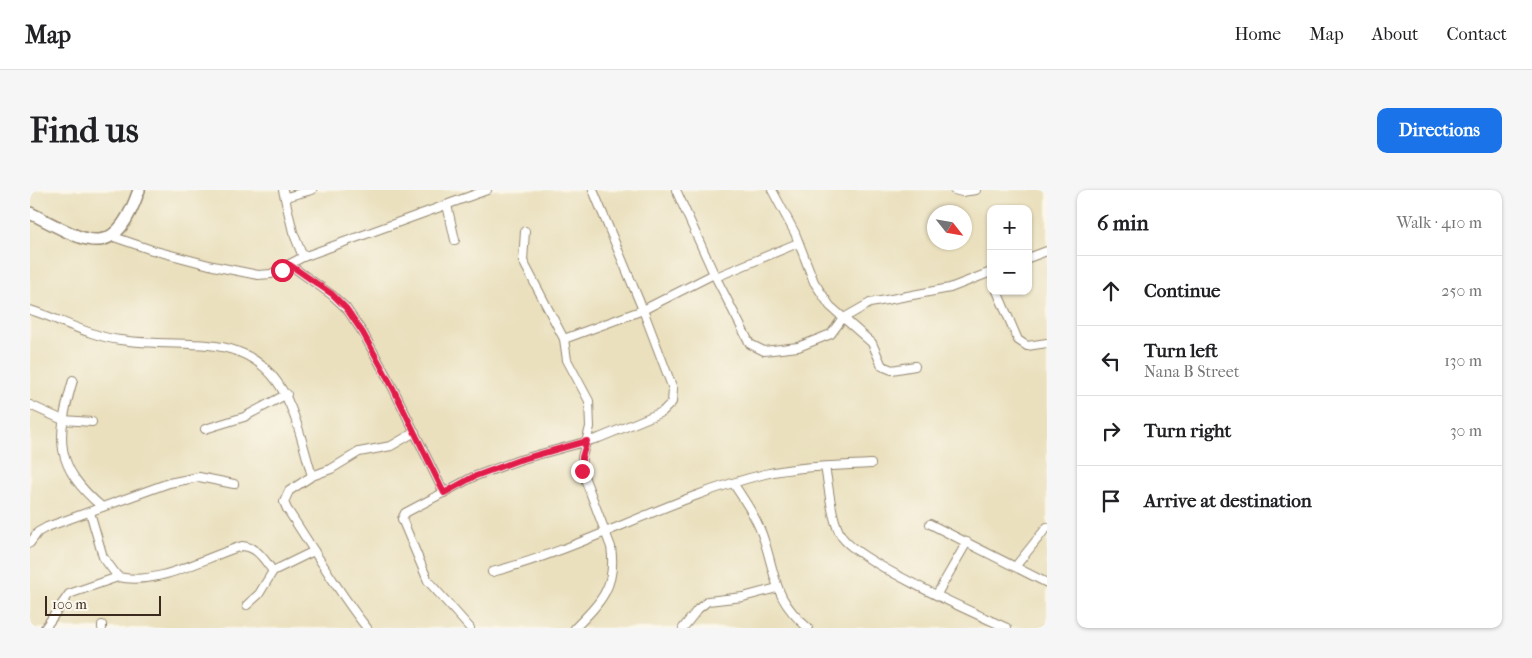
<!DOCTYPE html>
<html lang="en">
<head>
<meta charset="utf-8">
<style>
  body { margin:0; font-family:"IM FELL French Canon",serif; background:#f6f6f6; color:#202124 }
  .controls { position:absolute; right:15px; top:15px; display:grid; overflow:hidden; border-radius:10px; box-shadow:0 1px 4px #0004 }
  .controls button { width:45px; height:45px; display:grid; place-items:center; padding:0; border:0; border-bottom:1px solid #e0e0e0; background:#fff; color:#202124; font:25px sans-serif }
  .compass { position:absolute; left:897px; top:15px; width:45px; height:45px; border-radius:50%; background:#fff; box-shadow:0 1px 4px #0004; rotate:121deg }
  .scale { position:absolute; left:15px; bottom:12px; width:116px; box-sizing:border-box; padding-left:5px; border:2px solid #3b2a1e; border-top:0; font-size:14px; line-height:18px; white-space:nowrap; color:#3b2a1e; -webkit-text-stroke:4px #fbf7ec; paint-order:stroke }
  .stop { position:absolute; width:15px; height:15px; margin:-11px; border:4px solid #e11d48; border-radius:50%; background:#fff }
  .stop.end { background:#e11d48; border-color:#fff; box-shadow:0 1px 5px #0008 }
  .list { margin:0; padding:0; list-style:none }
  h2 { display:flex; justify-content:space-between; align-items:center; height:65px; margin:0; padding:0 20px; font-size:21px }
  h2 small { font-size:16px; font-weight:400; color:#757577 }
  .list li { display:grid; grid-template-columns:32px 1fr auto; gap:15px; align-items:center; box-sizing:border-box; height:70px; padding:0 20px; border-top:1px solid #e0e0e0 }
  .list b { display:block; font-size:19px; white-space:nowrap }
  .list p { margin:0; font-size:16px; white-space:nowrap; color:#757577 }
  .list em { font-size:16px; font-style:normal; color:#757577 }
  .icon { flex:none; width:28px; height:28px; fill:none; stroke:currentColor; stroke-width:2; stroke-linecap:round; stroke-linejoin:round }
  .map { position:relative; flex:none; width:1017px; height:438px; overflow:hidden; border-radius:10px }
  header { display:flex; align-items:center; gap:30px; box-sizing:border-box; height:70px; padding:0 25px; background:#fff; border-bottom:1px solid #e0e0e0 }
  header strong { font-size:24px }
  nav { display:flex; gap:28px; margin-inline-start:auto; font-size:18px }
  .intro { display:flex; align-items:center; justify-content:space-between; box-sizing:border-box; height:120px; padding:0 30px }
  h1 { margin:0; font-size:35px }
  .button { padding:12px 22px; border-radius:10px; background:#1a73e8; color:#fff; font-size:18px; font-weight:700 }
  main { display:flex; gap:30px; padding:0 30px }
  aside { flex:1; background:#fff; border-radius:10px; box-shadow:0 1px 4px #0004 }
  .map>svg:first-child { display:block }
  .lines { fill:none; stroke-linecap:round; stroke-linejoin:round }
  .street-casing { stroke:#92856e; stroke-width:10 }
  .secondary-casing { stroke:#92856e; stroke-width:14 }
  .street { stroke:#fff; stroke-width:8 }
  .secondary { stroke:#fff; stroke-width:11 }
  .route { stroke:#e11d48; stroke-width:6 }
</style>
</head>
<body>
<header>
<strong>Map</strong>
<nav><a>Home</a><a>Map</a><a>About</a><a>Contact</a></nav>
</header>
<div class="intro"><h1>Find us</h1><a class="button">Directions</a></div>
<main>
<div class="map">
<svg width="1017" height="438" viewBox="0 0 1017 438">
  <rect width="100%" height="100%" fill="#fbf7ec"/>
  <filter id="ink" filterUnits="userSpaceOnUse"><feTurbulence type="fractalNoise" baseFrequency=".02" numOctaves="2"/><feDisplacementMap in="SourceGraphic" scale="10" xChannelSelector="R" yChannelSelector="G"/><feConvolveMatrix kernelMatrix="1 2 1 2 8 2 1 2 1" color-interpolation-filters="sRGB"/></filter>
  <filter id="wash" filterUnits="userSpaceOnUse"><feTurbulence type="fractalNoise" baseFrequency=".0096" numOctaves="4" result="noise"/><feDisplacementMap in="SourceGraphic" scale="20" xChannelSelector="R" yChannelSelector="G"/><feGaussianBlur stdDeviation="1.12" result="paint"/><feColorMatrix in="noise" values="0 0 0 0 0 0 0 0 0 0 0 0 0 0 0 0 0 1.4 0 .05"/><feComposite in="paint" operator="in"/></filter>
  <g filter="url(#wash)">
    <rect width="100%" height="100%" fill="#eae0be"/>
  </g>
  <g filter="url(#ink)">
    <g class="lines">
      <defs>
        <g id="street">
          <polyline points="253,0 263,42 273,67"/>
          <polyline points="646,0 684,84 720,154 734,161 768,157 801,144 812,129 840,113 920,98 961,82"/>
          <polyline points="742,0 765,43 784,92 800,116 842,153 852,176 862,180 885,176"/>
          <polyline points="924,0 932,2 946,0"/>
          <polyline points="256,7 282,0"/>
          <polyline points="417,15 425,50"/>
          <path d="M495 41 493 71 534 149 537 170 559 211 560 237 552 267V281L581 357C587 396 571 412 545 438"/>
          <polyline points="81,46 122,60 183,76 228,85 241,84 273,67 457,0"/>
          <polyline points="998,68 1017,61"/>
          <polyline points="260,75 302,105 316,118 333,143 363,198 414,303"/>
          <polyline points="686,87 768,53"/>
          <polyline points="967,101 988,150 997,156 1017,153"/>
          <path d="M0 120C30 129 59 146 90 150 119 154 149 153 178 155 256 162 264 225 282 286"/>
          <polyline points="534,149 613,120 684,84"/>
          <path d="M43 190C26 249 24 276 72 317"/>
          <polyline points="0,215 33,230 62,232"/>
          <polyline points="175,239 214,227 257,204"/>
          <path d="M795 277C799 296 801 331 812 347 829 372 944 423 977 438"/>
          <path d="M703 293C715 311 728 330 734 350 747 390 744 409 778 438"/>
          <path d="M60 322 73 367 88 387C130 396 172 368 212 356 228 357 234 370 243 381"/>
          <polyline points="900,334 1017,393"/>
          <polyline points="0,353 8,342 17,337 139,293 169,287 204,294"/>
          <polyline points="985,377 1017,337"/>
          <path d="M462 382C556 358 640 307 735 284 770 276 805 276 841 274"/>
          <polyline points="907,404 937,352"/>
          <polyline points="217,415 229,404 243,381 284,361"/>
          <polyline points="15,438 39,404 88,387"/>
          <polyline points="72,438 72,435"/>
          <path d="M337 438C307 401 284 359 257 319L254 312 259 301 282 286 301 279 329 262 361 256 385 242"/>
          <polyline points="440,438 398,391 372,329 375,323 443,287 489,270 569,248 632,222 642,212 643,199 613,120 563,0"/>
          <polyline points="653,438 668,419 678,411 713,407 747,398"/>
        </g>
        <path id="secondary" d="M0 23C55 50 83 76 109 0"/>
      </defs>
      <use href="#street" class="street-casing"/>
      <use href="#secondary" class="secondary-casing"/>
      <use href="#street" class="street"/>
      <use href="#secondary" class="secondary"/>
    </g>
  </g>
  <g class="lines" filter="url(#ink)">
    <polyline class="route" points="252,80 260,75 302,104 316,118 333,143 363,198 414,303 443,287 489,270 557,251 552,267 552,281"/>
  </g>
</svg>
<div class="controls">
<button>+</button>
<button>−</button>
</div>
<svg class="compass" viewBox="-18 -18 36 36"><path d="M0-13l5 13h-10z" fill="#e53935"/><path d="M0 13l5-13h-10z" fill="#757577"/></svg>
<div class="scale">100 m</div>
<div class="stop" style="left:252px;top:80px"></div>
<div class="stop end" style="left:552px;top:281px"></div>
</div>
<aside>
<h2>6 min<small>Walk · 410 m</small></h2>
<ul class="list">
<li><svg class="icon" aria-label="ahead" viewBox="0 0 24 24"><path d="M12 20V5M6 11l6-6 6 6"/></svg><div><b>Continue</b></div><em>250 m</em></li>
<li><svg class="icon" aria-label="left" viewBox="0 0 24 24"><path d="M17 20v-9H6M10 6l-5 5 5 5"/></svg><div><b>Turn left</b><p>Nana B Street</p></div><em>130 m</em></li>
<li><svg class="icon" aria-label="right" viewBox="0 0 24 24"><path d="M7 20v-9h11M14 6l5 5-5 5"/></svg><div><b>Turn right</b></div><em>30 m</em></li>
<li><svg class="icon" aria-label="arrive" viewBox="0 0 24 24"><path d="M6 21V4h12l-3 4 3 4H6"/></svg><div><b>Arrive at destination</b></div></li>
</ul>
</aside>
</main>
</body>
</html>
